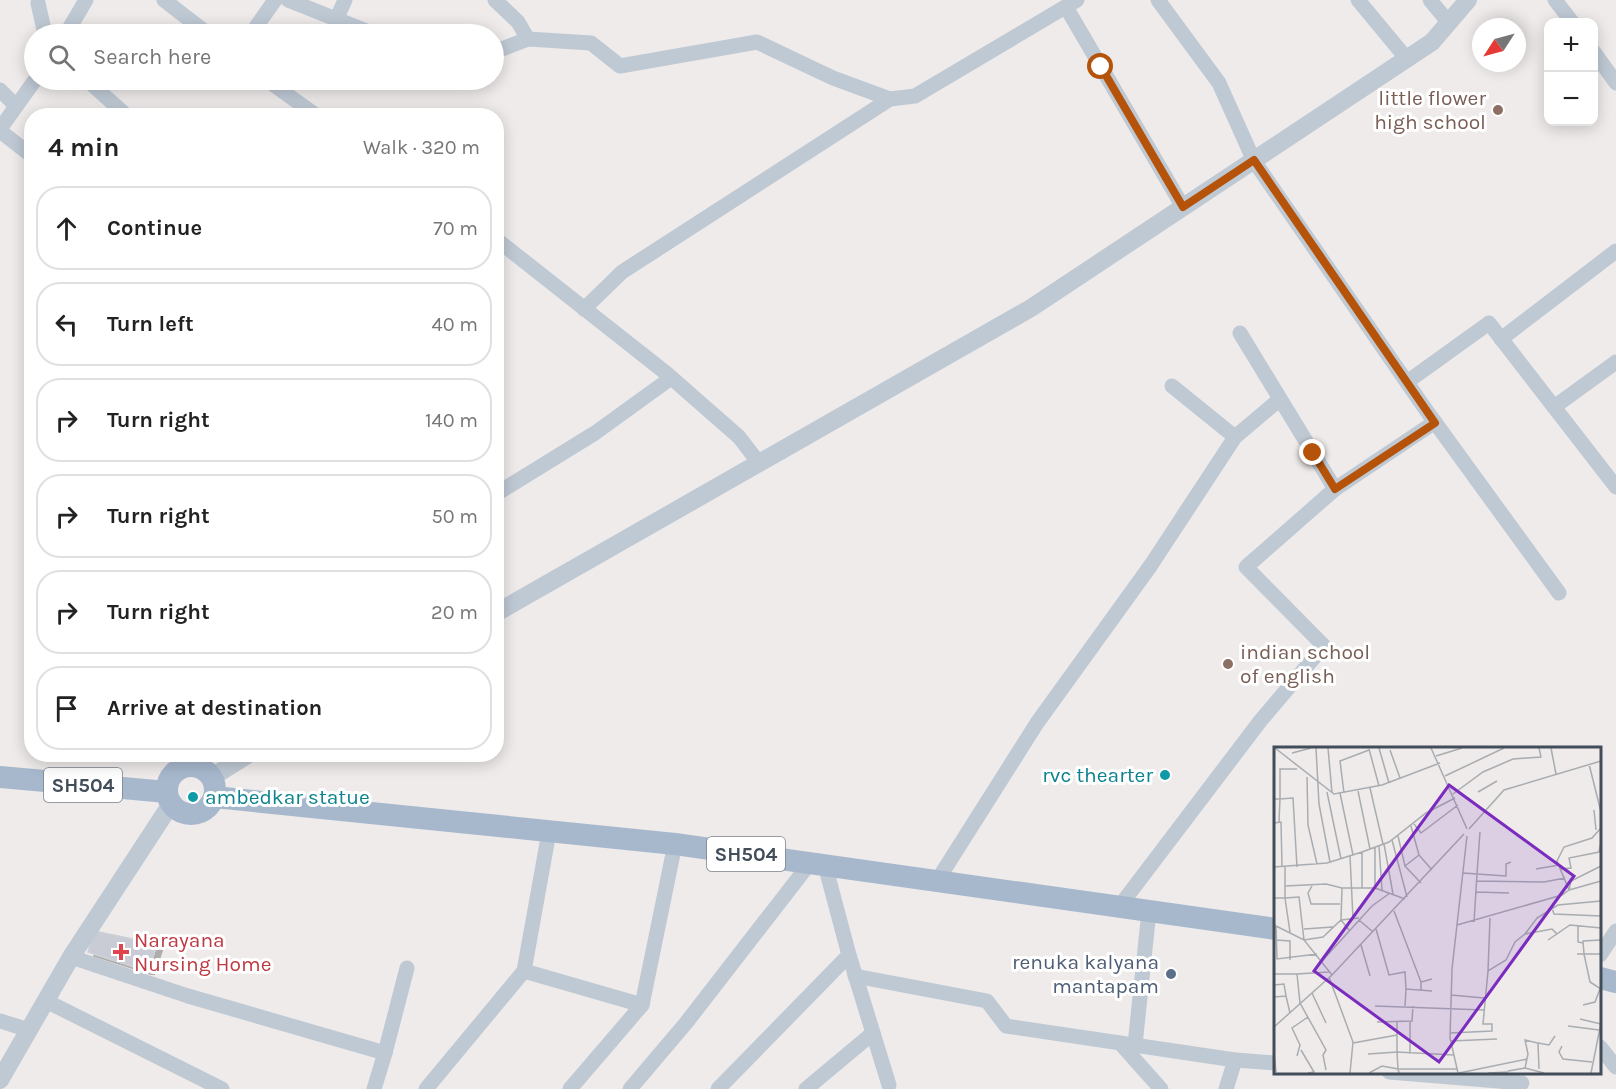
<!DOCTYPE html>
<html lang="en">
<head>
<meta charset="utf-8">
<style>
  body { margin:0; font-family:Karla,sans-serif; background:#f2f2f2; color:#222 }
  .controls { position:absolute; right:18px; top:18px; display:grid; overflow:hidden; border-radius:12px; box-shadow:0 3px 15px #0003 }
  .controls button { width:54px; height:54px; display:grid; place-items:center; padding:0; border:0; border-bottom:2px solid #e0e0e0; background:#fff; color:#222; font:30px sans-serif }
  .compass { position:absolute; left:1472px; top:18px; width:54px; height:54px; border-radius:50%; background:#fff; box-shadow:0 3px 15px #0003; rotate:234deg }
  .stop { position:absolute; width:18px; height:18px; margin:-14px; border:4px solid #b45309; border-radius:50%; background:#fff }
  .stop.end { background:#b45309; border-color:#fff; box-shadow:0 2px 6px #0008 }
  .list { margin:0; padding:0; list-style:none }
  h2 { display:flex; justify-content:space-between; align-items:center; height:78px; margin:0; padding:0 24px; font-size:26px }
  h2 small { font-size:20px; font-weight:400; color:#767676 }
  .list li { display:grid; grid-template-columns:39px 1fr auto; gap:18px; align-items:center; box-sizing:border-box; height:84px; margin:0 12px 12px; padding:0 12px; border:2px solid #e0e0e0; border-radius:24px }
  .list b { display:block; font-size:22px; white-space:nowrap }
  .list em { font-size:20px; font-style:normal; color:#767676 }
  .icon { flex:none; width:33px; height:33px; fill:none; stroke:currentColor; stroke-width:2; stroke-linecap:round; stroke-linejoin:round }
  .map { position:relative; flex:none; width:1616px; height:1089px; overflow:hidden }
  .search { position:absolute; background:#fff; box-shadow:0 3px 15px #0003; left:24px; top:24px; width:480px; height:66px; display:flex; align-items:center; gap:15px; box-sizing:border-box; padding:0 21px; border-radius:33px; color:#767676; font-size:22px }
  .panel { position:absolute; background:#fff; box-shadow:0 3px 15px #0003; left:24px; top:108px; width:480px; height:654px; border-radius:24px }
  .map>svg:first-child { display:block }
  .building { fill:#c9ccd4; stroke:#ced0d8; stroke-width:1.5; filter:url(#shadow) }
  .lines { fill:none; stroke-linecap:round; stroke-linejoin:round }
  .minor { stroke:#bfc9d4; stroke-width:15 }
  .tertiary { stroke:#bfc9d4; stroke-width:18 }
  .primary { stroke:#a7b8cd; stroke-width:22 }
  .route { stroke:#b45309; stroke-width:8 }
  .education-dot { fill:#8d6e63; stroke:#fff; stroke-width:2 }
  .culture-dot { fill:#0f9aa8; stroke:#fff; stroke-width:2 }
  .health-dot { fill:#e0444e; stroke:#fff; stroke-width:2 }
  .service-dot { fill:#5c6f8a; stroke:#fff; stroke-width:2 }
  .labels { text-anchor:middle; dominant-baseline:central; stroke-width:6; stroke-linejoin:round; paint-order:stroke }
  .shield { fill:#fff; stroke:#7b828c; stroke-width:1.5 }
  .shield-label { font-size:20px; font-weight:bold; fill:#424d5a }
  .education-label { font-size:21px; fill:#785e54; stroke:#fff; text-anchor:end }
  .culture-label { font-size:21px; fill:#0d838f; stroke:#fff; text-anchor:end }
  .health-label { font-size:21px; fill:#be3a42; stroke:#fff; text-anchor:start }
  .service-label { font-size:21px; fill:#4e5e75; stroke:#fff; text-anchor:end }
  .inset-road { fill:none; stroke:#a9acb0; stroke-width:1.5 }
  .view { fill:#7b2cbf; fill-opacity:0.15; stroke:#7b2cbf; stroke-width:3 }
  .inset-edge { fill:none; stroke:#424d5a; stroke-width:3 }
</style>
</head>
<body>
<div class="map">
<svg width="1616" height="1089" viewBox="0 0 1616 1089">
  <defs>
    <filter id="shadow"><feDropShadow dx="6" dy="4" stdDeviation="0" flood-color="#0004"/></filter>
  </defs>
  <rect width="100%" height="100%" fill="#eeebea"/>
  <polygon class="building" points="94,931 157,944 148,971 88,952"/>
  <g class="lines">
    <g class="minor">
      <polyline points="164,0 208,34"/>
      <polyline points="288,0 374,34"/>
      <polyline points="495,0 518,22 528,39 591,43 620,66 757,42 833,78 890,99 622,272 584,309"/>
      <polyline points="1158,0 1219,83 1254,161 1426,410 1559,593"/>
      <polyline points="1358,0 1407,59"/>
      <polyline points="1430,0 1449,23"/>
      <polyline points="1555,0 1572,22"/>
      <polyline points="38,3 45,34"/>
      <polyline points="1066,7 1183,207"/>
      <polyline points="336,20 345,0"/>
      <polyline points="66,34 86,0"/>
      <polyline points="251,34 275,0"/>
      <polyline points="494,52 528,39"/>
      <polyline points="1594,52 1616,83"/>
      <polyline points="87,80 127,116"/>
      <polyline points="267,80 317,116"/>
      <polyline points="0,90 16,106"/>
      <polyline points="890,99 915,96 1077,0"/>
      <polyline points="0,129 35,80"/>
      <polyline points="0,131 32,156"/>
      <polyline points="496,239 666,373 739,437 759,463"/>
      <polyline points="1240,333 1335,489 1435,422"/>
      <polyline points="1501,339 1616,251"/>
      <polyline points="1407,382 1489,323 1616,487"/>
      <polyline points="1172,386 1235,437 1280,399"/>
      <polyline points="1554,407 1616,362"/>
      <polyline points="496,494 595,433 671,378"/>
      <polyline points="825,865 849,955 889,1085"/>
      <polyline points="937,881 1037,723 1151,565 1235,437"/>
      <polyline points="1119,907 1261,720 1324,646 1246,567 1335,489"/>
      <polyline points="1600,955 1616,931"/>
      <polyline points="71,957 188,996 385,1053 374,1089"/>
      <polyline points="524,971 549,832"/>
      <polyline points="855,976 987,1001 1006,1026 1235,1060 1276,1063"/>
      <polyline points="46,1001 222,1089"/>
      <polyline points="0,1021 29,1030"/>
      <polyline points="1120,1043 1161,1089"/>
      <polyline points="1135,1045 1149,911"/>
      <polyline points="1600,1047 1616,1067"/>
      <polyline points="385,1053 407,968"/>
      <polyline points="1389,1072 1522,1083"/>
      <polyline points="426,1089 524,971 642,1005 675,844"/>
      <polyline points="570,1089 642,1005"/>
      <polyline points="630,1089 686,1023 810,863"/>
      <polyline points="718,1089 849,955"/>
      <polyline points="806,1089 873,1033"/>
      <polyline points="1226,1089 1235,1060"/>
    </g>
    <g class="tertiary">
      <polyline points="496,613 1031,308 1432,42 1468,0"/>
      <polyline points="212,777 249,754"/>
      <polyline points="0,1080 71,957 171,804"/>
    </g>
    <g class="primary">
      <circle cx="191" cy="790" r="24"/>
      <polyline points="0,777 167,792"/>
      <polyline points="214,797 675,844 1276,929"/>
      <polyline points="1600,978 1616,982"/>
    </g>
  </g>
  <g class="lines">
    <polyline class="route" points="1101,67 1183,207 1254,160 1435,423 1335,489 1313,453"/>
  </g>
  <g class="education-dot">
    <circle cx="1498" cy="110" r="6"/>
    <circle cx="1228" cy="664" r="6"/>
  </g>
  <g class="culture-dot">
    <circle cx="1165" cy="775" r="6"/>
    <circle cx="193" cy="797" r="6"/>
  </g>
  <path class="health-dot" d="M118 943h6v6h6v6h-6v6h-6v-6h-6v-6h6z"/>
  <circle class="service-dot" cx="1171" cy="974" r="6"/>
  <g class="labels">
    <g class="shield">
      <rect x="44" y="768" width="78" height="34" rx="4.5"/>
      <rect x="707" y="837" width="78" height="34" rx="4.5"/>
    </g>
    <g class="shield-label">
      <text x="83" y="785">SH504</text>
      <text x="746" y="854">SH504</text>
    </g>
    <g class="education-label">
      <text x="1486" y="98">little flower<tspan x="1486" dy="24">high school</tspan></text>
      <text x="1240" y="652" text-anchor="start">indian school<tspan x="1240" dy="24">of english</tspan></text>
    </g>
    <g class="culture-label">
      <text x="1153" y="775">rvc thearter</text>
      <text x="205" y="797" text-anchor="start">ambedkar statue</text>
    </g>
    <g class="health-label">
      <text x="134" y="940">Narayana<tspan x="134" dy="24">Nursing Home</tspan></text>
    </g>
    <g class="service-label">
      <text x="1159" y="962">renuka kalyana<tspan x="1159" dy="24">mantapam</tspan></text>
    </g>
  </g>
  <g transform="translate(1274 747)">
    <rect width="327" height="327" fill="#eeebea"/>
    <path class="inset-road" d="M1 1 60 47 108 38 166 16M42 1 45 57 56 115M54 1 58 46M105 1 115 36M157 1 193 82M277 1 282 27M95 2 105 39M116 3 126 31M18 6 37 1M162 9 188 1M315 17 327 65M23 22H6V52L19 51 23 120M171 29 230 1M33 30 34 78 43 117M96 41 109 97M84 44 96 102M53 45 67 112M204 45 223 34M66 46 79 108M70 46 66 14 95 3M179 47 209 25 239 12 267 10 265 1M0 52H6L5 75M320 63 322 83M0 76 7 75 8 120M140 77 147 86 184 58M137 79 145 108 131 119 147 136M327 81 318 91 290 100 283 114 295 143 327 134M195 82 230 43 327 14M206 85 203 127 232 129V117L237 115M124 89 131 119M118 93 133 150M110 97 119 147M105 99 108 143M145 108 158 123M76 109 79 172M0 120 53 116 88 105 115 95 152 66 181 51M262 122 285 118M287 122 297 121 295 111 325 105 327 95M189 126 203 127 200 175M202 134 270 135 291 131M11 139 52 137 68 141M38 139 34 146 37 157H66M88 141H101V100M101 141 131 152M202 145 235 146M0 151H11V120M278 161 280 167 327 169M120 164 147 235M216 171 214 224 232 213 241 195 251 187 278 182 283 187M85 173 99 185M0 178 30 193 49 190 67 173 85 171M183 178 288 148 295 143 297 134 327 119M2 179 3 212 43 207M304 179V195L309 196M30 182 59 180M102 182 115 228 131 225 132 242M75 183 67 173 68 141H88V105M16 185 11 151 25 150 30 193 58 228M251 187 263 171 284 158 327 154M2 193 16 194V213M274 193 296 178 327 181M87 198 96 229M303 207H310L309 194 327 193M327 207H310L316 235 327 242M48 214 98 159 116 146M0 227H23M55 230 79 295 76 326M0 238 10 237 12 249M147 243V235L158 232M38 246 52 276M177 248 210 251M0 250 12 249 16 266M309 258 321 255 326 242M101 259 210 263M131 259 132 242 158 244M306 272 327 277M136 274V307M103 275 138 274 139 259M294 279 325 283M0 280 58 228 190 87M176 286 218 284V277H209L214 224M176 294 223 292M79 296 123 288M264 296 275 298 281 289M288 299 285 305 289 312 318 315M27 303 40 325 34 326M0 306 2 325M94 307 123 305V274M180 308 123 305 124 322H183M23 309 26 298 18 281 34 270M251 321 270 326M52 323 49 308 52 303 26 256 23 227 55 225M234 324 251 321 254 307 251 293 264 296 265 322M95 326 108 319 124 322 125 326M184 326 176 291 178 222 193 89M185 326 253 312M214 326 234 325M317 326 327 276"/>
    <path class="view" d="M175 38 300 129 165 315 40 224Z"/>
    <rect width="327" height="327" class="inset-edge"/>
  </g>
</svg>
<div class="controls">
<button>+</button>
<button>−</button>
</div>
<svg class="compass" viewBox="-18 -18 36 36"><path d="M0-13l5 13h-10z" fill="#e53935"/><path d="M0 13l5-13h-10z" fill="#767676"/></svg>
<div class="stop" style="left:1101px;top:67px"></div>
<div class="stop end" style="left:1313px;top:453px"></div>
<div class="search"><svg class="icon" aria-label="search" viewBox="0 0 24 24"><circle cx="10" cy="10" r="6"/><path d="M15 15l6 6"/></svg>Search here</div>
<section class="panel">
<h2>4 min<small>Walk · 320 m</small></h2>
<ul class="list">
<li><svg class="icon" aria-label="ahead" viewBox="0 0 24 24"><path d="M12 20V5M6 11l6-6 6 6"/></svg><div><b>Continue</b></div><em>70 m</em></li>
<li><svg class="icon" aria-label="left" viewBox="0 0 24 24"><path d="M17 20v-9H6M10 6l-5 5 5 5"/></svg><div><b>Turn left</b></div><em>40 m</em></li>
<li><svg class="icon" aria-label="right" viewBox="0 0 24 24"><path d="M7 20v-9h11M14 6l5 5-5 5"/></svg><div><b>Turn right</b></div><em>140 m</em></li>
<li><svg class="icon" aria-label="right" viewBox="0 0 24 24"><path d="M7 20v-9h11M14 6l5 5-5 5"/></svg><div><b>Turn right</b></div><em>50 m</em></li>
<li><svg class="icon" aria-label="right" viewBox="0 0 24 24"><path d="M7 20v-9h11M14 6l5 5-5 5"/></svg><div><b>Turn right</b></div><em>20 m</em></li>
<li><svg class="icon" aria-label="arrive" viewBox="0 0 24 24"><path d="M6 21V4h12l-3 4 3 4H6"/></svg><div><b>Arrive at destination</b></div></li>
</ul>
</section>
</div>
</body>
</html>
